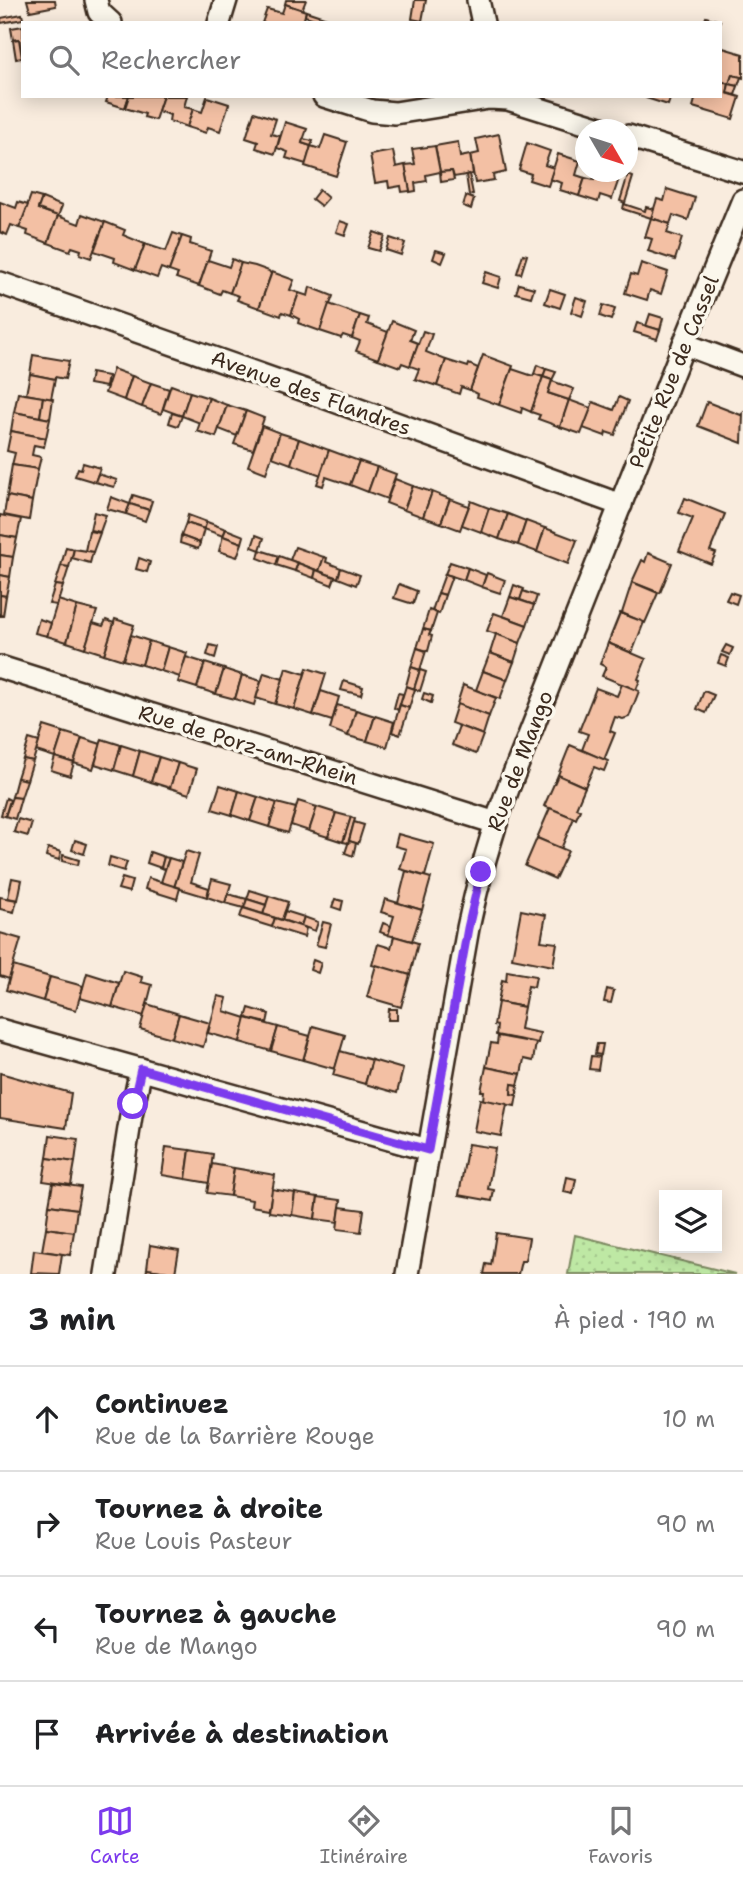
<!DOCTYPE html>
<html lang="fr">
<head>
<meta charset="utf-8">
<style>
  body { margin:0; font-family:"Shantell Sans",sans-serif; background:#f2f2f2; color:#202124 }
  .controls { position:absolute; right:21px; bottom:21px; display:grid; overflow:hidden; border-radius:0px; box-shadow:0 4px 18px #0003 }
  .controls button { width:63px; height:63px; display:grid; place-items:center; padding:0; border:0; border-bottom:2px solid #e0e0e0; background:#fff; color:#202124; font:35px sans-serif }
  .compass { position:absolute; left:575px; top:119px; width:63px; height:63px; border-radius:50%; background:#fff; box-shadow:0 4px 18px #0003; rotate:129deg }
  .stop { position:absolute; width:21px; height:21px; margin:-16px; border:5px solid #7c3aed; border-radius:50%; background:#fff }
  .stop.end { background:#7c3aed; border-color:#fff; box-shadow:0 2px 7px #0008 }
  .list { margin:0; padding:0; list-style:none }
  h2 { display:flex; justify-content:space-between; align-items:center; height:91px; margin:0; padding:0 28px; font-size:30px }
  h2 small { font-size:23px; font-weight:400; color:#757577 }
  .list li { display:grid; grid-template-columns:46px 1fr auto; gap:21px; align-items:center; box-sizing:border-box; height:105px; padding:0 28px; border-top:2px solid #e0e0e0 }
  .list b { display:block; font-size:26px; white-space:nowrap }
  .list p { margin:0; font-size:23px; white-space:nowrap; color:#757577 }
  .list em { font-size:23px; font-style:normal; color:#757577 }
  .icon { flex:none; width:38px; height:38px; fill:none; stroke:currentColor; stroke-width:2; stroke-linecap:round; stroke-linejoin:round }
  .map { position:relative; flex:none; width:743px; height:1274px; overflow:hidden }
  .search { position:absolute; background:#fff; box-shadow:0 4px 18px #0003; left:21px; right:21px; top:21px; height:77px; display:flex; align-items:center; gap:18px; box-sizing:border-box; padding:0 24px; border-radius:0px; color:#757577; font-size:26px }
  .sheet { height:511px; background:#fff }
  nav { display:flex; justify-content:space-around; align-items:center; box-sizing:border-box; height:98px; border-top:2px solid #e0e0e0; background:#fff; font-size:19px; color:#757577 }
  nav a { display:grid; justify-items:center; gap:4px }
  nav .on { color:#7c3aed }
  .map>svg:first-child { display:block }
  .grass { fill:url(#grass-dots); stroke:#7c8961; stroke-width:2 }
  .building { fill:#f3c0a4; stroke:#3b2a1e; stroke-width:2 }
  .lines { fill:none; stroke-linecap:round; stroke-linejoin:round }
  .street-casing { stroke:#3b2a1e; stroke-width:26 }
  .street { stroke:#fbf7ec; stroke-width:21 }
  .route { stroke:#7c3aed; stroke-width:9 }
  .labels { text-anchor:middle; dominant-baseline:central; stroke-width:7; stroke-linejoin:round; paint-order:stroke }
  .street-label { font-size:21px; fill:#3b2a1e; stroke:#fbf7ec }
</style>
</head>
<body>
<div class="map">
<svg width="743" height="1274" viewBox="0 0 743 1274">
  <defs>
    <pattern id="grass-dots" width="8" height="8" patternUnits="userSpaceOnUse" patternTransform="scale(1.75)"><rect width="8" height="8" fill="#bee8a4"/><path d="M2 2h.1M6 6h.1" fill="none" stroke="#a4c78d" stroke-width="1.8" stroke-linecap="round"/></pattern>
  </defs>
  <rect width="100%" height="100%" fill="#f9ecde"/>
  <filter id="ink" filterUnits="userSpaceOnUse"><feTurbulence type="fractalNoise" baseFrequency=".0143" numOctaves="2"/><feDisplacementMap in="SourceGraphic" scale="14" xChannelSelector="R" yChannelSelector="G"/><feConvolveMatrix kernelMatrix="1 2 1 2 8 2 1 2 1" color-interpolation-filters="sRGB"/></filter>
  <g filter="url(#ink)">
    <polygon class="grass" points="575,1235 735,1274 568,1274"/>
    <g class="building">
      <polygon points="27,0 55,0 56,6 30,11"/>
      <polygon points="286,0 306,0 302,10 285,4"/>
      <polygon points="415,0 426,0 422,21 412,19"/>
      <polygon points="285,4 306,11 303,23 262,23 267,9 282,13"/>
      <polygon points="306,11 330,19 329,23 305,16"/>
      <polygon points="22,14 23,19 1,23 1,18"/>
      <polygon points="706,17 720,21 719,23 704,23"/>
      <polygon points="23,26 23,59 19,39 13,40 11,28"/>
      <polygon points="19,39 22,58 16,59 13,40"/>
      <polygon points="723,48 743,54 743,78 732,75 729,84 720,81 720,58"/>
      <polygon points="732,75 741,77 738,86 729,84"/>
      <polygon points="720,81 729,84 727,93 740,97 733,119 693,107 696,96 720,96"/>
      <polygon points="729,84 738,86 735,95 727,93"/>
      <polygon points="108,96 129,96 125,108 106,102"/>
      <polygon points="129,96 163,96 155,120 144,117 145,114 125,108"/>
      <polygon points="163,96 187,96 184,107 193,109 187,127 169,121 170,115 158,111"/>
      <polygon points="646,96 671,96 668,105 646,98"/>
      <polygon points="207,97 229,104 220,131 208,127 206,133 187,127 193,109 202,112"/>
      <polygon points="254,112 276,119 271,134 280,136 275,154 256,148 258,142 246,138"/>
      <polygon points="285,122 307,129 302,143 311,146 306,164 286,158 288,152 277,148"/>
      <polygon points="499,134 506,172 493,175 494,180 475,183 470,155 479,153 476,139"/>
      <polygon points="325,135 347,142 336,176 305,166 311,146 320,149"/>
      <polygon points="303,139 313,141 311,146 302,143"/>
      <polygon points="458,142 460,157 470,155 473,174 454,177 452,171 440,172 435,146"/>
      <polygon points="527,143 550,151 545,165 554,168 548,186 529,180 531,174 519,170"/>
      <polygon points="435,146 440,172 426,175 427,181 415,183 416,191 410,192 405,165 415,164 412,149"/>
      <polygon points="393,151 396,167 405,165 410,191 402,192 401,186 389,188 388,181 375,183 370,155"/>
      <polygon points="558,154 580,161 576,175 585,178 579,196 560,190 562,183 550,179"/>
      <polygon points="452,171 454,180 441,182 440,172"/>
      <polygon points="596,172 621,173 612,199 600,195 598,202 579,196 585,178 594,180"/>
      <polygon points="469,174 473,194 469,195 466,175"/>
      <polygon points="628,175 633,177 625,203 620,201"/>
      <polygon points="667,189 695,198 688,220 673,215 670,224 651,218 657,199 664,201"/>
      <polygon points="319,190 328,198 321,206 312,199"/>
      <polygon points="31,195 42,198 38,209 58,216 48,243 27,235 28,231 19,228"/>
      <polygon points="466,196 474,199 471,209 463,206"/>
      <polygon points="42,198 62,206 58,216 38,209"/>
      <polygon points="0,202 16,208 18,202 28,205 19,228 11,225 7,235 0,232"/>
      <polygon points="624,204 645,211 646,207 654,209 651,218 623,209"/>
      <polygon points="82,214 105,222 91,258 80,254 81,250 72,247 70,251 48,243 58,216 79,224"/>
      <polygon points="651,218 670,224 667,233 682,238 675,260 648,251 652,239 645,237"/>
      <polygon points="340,221 349,224 345,235 336,232"/>
      <polygon points="105,222 125,230 123,235 145,244 135,270 114,262 115,258 94,251"/>
      <polygon points="374,232 385,236 379,251 368,248"/>
      <polygon points="173,233 182,236 169,271 161,268 157,278 135,270 145,244 166,251"/>
      <polygon points="182,236 191,239 190,244 211,251 199,286 176,278 178,274 169,271"/>
      <polygon points="390,238 405,243 401,255 386,250"/>
      <polygon points="436,250 446,253 442,263 433,259"/>
      <polygon points="523,254 527,255 521,274 517,273"/>
      <polygon points="232,259 241,263 230,293 222,290 220,294 199,286 208,260 229,267"/>
      <polygon points="241,263 255,266 269,271 271,274 259,308 237,300 239,296 230,293"/>
      <polygon points="641,263 668,272 661,294 650,290 647,300 625,293 631,274 637,276"/>
      <polygon points="272,272 294,280 290,290 299,293 291,315 282,312 281,316 259,308"/>
      <polygon points="486,272 501,277 498,288 482,283"/>
      <polygon points="519,284 534,288 531,297 516,293"/>
      <polygon points="310,287 333,296 320,331 298,323 299,319 291,315 299,293 308,296"/>
      <polygon points="550,289 565,294 560,308 545,303"/>
      <polygon points="576,297 587,301 582,316 571,312"/>
      <polygon points="329,304 360,315 352,338 343,335 341,338 320,331"/>
      <polygon points="603,305 615,309 611,320 600,316"/>
      <polygon points="650,314 663,318 660,330 646,326"/>
      <polygon points="360,315 369,318 367,324 388,332 378,359 356,351 360,341 352,338"/>
      <polygon points="392,321 414,330 410,340 418,343 410,366 402,363 400,367 378,359"/>
      <polygon points="637,323 660,330 657,339 634,332"/>
      <polygon points="423,331 432,334 426,352 446,360 437,386 415,379 419,369 410,366"/>
      <polygon points="33,355 69,361 65,379 55,377 55,379 30,374"/>
      <polygon points="483,355 513,366 499,405 477,397 478,394 470,390"/>
      <polygon points="446,360 468,367 469,364 478,368 470,390 461,387 459,394 437,386"/>
      <polygon points="537,365 546,369 543,377 534,374"/>
      <polygon points="113,369 132,376 124,400 105,393"/>
      <polygon points="512,369 533,376 534,374 543,377 531,412 522,408 521,413 499,405"/>
      <polygon points="546,369 556,372 552,380 543,377"/>
      <polygon points="91,373 108,376 106,387 89,384"/>
      <polygon points="30,374 55,379 51,399 26,394"/>
      <polygon points="132,376 151,383 142,407 124,400"/>
      <polygon points="543,377 552,380 548,393 569,400 560,427 538,419 540,415 531,412"/>
      <polygon points="552,381 574,389 569,400 548,393"/>
      <polygon points="151,383 169,389 161,414 142,407"/>
      <polygon points="171,385 190,392 182,416 163,409"/>
      <polygon points="190,392 209,398 200,423 182,416"/>
      <polygon points="18,393 43,397 40,417 14,412"/>
      <polygon points="43,397 53,399 50,419 40,417"/>
      <polygon points="619,397 628,401 615,435 606,432 605,436 583,428 593,402 614,410"/>
      <polygon points="209,398 227,405 216,437 197,431"/>
      <polygon points="569,400 591,408 581,434 560,427"/>
      <polygon points="707,402 741,415 743,413 742,443 698,426"/>
      <polygon points="227,405 246,411 237,436 219,429"/>
      <polygon points="246,411 264,418 253,450 234,444"/>
      <polygon points="14,412 50,419 46,438 11,431"/>
      <polygon points="172,413 182,416 178,426 169,423"/>
      <polygon points="262,426 280,433 266,473 248,466"/>
      <polygon points="11,431 46,438 44,447 34,445 32,455 41,457 38,469 12,465 15,453 7,451"/>
      <polygon points="280,433 299,439 291,464 272,457"/>
      <polygon points="299,439 329,450 321,475 291,464"/>
      <polygon points="329,450 359,461 350,485 326,477 323,486 317,484"/>
      <polygon points="359,461 377,467 368,492 350,485"/>
      <polygon points="83,463 100,468 95,482 75,476 78,468 81,469"/>
      <polygon points="12,465 38,469 32,501 7,496"/>
      <polygon points="377,467 396,474 387,499 368,492"/>
      <polygon points="98,474 117,480 114,487 95,482"/>
      <polygon points="395,479 413,486 404,510 386,503"/>
      <polygon points="413,486 432,492 423,517 404,510"/>
      <polygon points="432,492 450,499 441,523 423,517"/>
      <polygon points="133,495 152,501 149,510 130,504"/>
      <polygon points="7,496 32,501 29,520 4,515"/>
      <polygon points="111,497 130,504 126,514 107,509"/>
      <polygon points="685,498 725,514 710,551 716,553 711,564 679,551 693,518 679,513"/>
      <polygon points="450,499 469,506 460,530 441,523"/>
      <polygon points="471,501 489,508 481,532 462,525"/>
      <polygon points="130,504 149,510 145,521 126,514"/>
      <polygon points="489,508 508,514 499,539 481,532"/>
      <polygon points="94,512 106,515 100,532 90,530"/>
      <polygon points="508,514 526,521 518,545 499,539"/>
      <polygon points="0,515 21,519 17,538 0,535"/>
      <polygon points="188,515 207,522 204,529 186,523"/>
      <polygon points="526,521 545,528 537,552 518,545"/>
      <polygon points="207,522 226,529 223,536 204,529"/>
      <polygon points="186,523 204,529 200,543 181,536"/>
      <polygon points="545,528 577,540 568,564 537,552"/>
      <polygon points="226,529 244,536 242,543 223,536"/>
      <polygon points="89,531 100,533 93,552 85,551"/>
      <polygon points="0,535 17,538 13,557 0,555"/>
      <polygon points="256,535 264,538 260,550 252,547"/>
      <polygon points="181,536 200,543 198,549 180,543"/>
      <polygon points="223,536 242,543 237,557 219,551"/>
      <polygon points="66,547 74,549 69,567 61,566"/>
      <polygon points="295,547 324,557 319,571 290,560"/>
      <polygon points="74,549 93,552 90,563 72,558"/>
      <polygon points="260,550 279,556 276,565 258,558"/>
      <polygon points="648,553 672,563 660,593 632,582 642,560 645,562"/>
      <polygon points="0,555 13,557 10,577 0,575"/>
      <polygon points="279,556 298,563 295,571 276,565"/>
      <polygon points="324,557 327,558 326,562 341,568 338,578 319,571"/>
      <polygon points="139,558 150,562 147,572 136,569"/>
      <polygon points="450,562 468,568 464,580 445,574"/>
      <polygon points="298,563 316,570 314,578 295,571"/>
      <polygon points="61,566 69,567 63,586 55,585"/>
      <polygon points="341,568 360,575 356,585 338,578"/>
      <polygon points="468,568 486,575 482,587 464,580"/>
      <polygon points="316,570 335,577 332,585 314,578"/>
      <polygon points="487,573 505,580 500,593 482,587"/>
      <polygon points="445,574 452,576 445,595 438,593"/>
      <polygon points="0,575 10,577 6,596 0,595"/>
      <polygon points="632,582 658,593 645,623 622,613"/>
      <polygon points="399,584 417,591 413,604 394,598"/>
      <polygon points="55,585 63,586 57,605 49,604"/>
      <polygon points="514,585 524,589 520,600 510,597"/>
      <polygon points="523,591 537,596 534,605 520,600"/>
      <polygon points="730,592 739,595 736,604 726,600"/>
      <polygon points="438,593 445,595 439,614 432,611"/>
      <polygon points="0,595 6,596 3,616 0,616"/>
      <polygon points="510,597 534,605 527,625 503,616"/>
      <polygon points="58,600 77,606 67,642 47,636"/>
      <polygon points="77,606 97,611 85,648 67,642"/>
      <polygon points="429,610 437,613 431,631 423,629"/>
      <polygon points="494,613 527,625 520,643 487,631"/>
      <polygon points="620,613 644,622 632,653 608,643"/>
      <polygon points="39,619 51,623 47,636 35,633"/>
      <polygon points="115,619 134,625 123,660 104,654"/>
      <polygon points="106,620 114,623 104,654 85,648 93,623 103,626"/>
      <polygon points="423,629 431,631 429,635 432,636 428,651 417,648"/>
      <polygon points="496,634 520,643 514,662 490,653"/>
      <polygon points="131,635 149,641 142,665 123,660"/>
      <polygon points="149,641 168,647 161,671 142,665"/>
      <polygon points="608,643 646,659 638,679 640,680 636,690 602,676 606,667 600,664"/>
      <polygon points="210,645 218,647 215,658 207,655"/>
      <polygon points="726,645 733,648 730,655 722,652"/>
      <polygon points="168,647 187,653 180,677 161,671"/>
      <polygon points="417,648 426,651 420,670 411,667"/>
      <polygon points="490,653 514,662 507,680 483,671"/>
      <polygon points="721,655 729,658 726,666 718,663"/>
      <polygon points="186,657 205,663 197,688 178,682"/>
      <polygon points="205,663 224,669 216,694 197,688"/>
      <polygon points="411,667 420,670 414,689 406,686"/>
      <polygon points="286,668 305,674 294,709 275,704"/>
      <polygon points="307,668 326,674 313,715 294,709"/>
      <polygon points="224,669 242,675 235,699 216,694"/>
      <polygon points="420,670 426,672 420,691 414,689"/>
      <polygon points="483,671 507,680 500,699 476,690"/>
      <polygon points="264,673 283,679 275,704 256,698"/>
      <polygon points="242,675 261,681 254,705 235,699"/>
      <polygon points="344,681 363,687 361,695 341,690"/>
      <polygon points="622,684 639,691 629,717 623,719 615,717 610,731 615,733 604,760 582,750 588,734 579,731 596,688 617,696"/>
      <polygon points="463,685 496,698 489,716 457,704"/>
      <polygon points="406,686 415,689 409,708 400,705"/>
      <polygon points="321,691 339,697 332,721 313,715"/>
      <polygon points="704,691 714,695 706,713 697,709"/>
      <polygon points="398,693 403,694 398,710 394,708"/>
      <polygon points="424,693 433,696 431,703 422,699"/>
      <polygon points="457,704 489,716 483,735 451,723"/>
      <polygon points="337,705 356,710 348,736 330,729"/>
      <polygon points="400,705 409,708 400,735 392,732"/>
      <polygon points="356,710 375,716 367,741 348,736"/>
      <polygon points="375,716 394,722 387,747 367,741"/>
      <polygon points="44,726 63,732 55,757 36,751"/>
      <polygon points="459,726 483,735 476,754 452,745"/>
      <polygon points="63,732 82,738 74,763 55,757"/>
      <polygon points="82,738 101,744 93,769 74,763"/>
      <polygon points="29,739 39,742 33,761 23,759"/>
      <polygon points="102,739 121,745 114,770 95,764"/>
      <polygon points="121,745 140,751 133,776 114,770"/>
      <polygon points="570,745 608,761 604,771 594,767 585,787 558,775"/>
      <polygon points="140,751 159,757 151,782 133,776"/>
      <polygon points="55,757 74,763 70,776 51,770"/>
      <polygon points="159,757 178,763 170,788 151,782"/>
      <polygon points="23,759 33,761 27,780 17,778"/>
      <polygon points="178,763 197,769 189,794 170,788"/>
      <polygon points="558,775 585,787 576,808 580,810 576,819 544,806"/>
      <polygon points="17,778 27,780 21,798 12,797"/>
      <polygon points="220,785 239,791 232,815 212,809"/>
      <polygon points="239,791 258,797 250,821 232,815"/>
      <polygon points="12,797 21,798 15,819 5,816"/>
      <polygon points="258,797 277,803 269,827 250,821"/>
      <polygon points="6,798 10,800 5,816 1,815"/>
      <polygon points="298,801 317,807 309,831 291,825"/>
      <polygon points="277,803 296,808 288,833 269,827"/>
      <polygon points="317,807 336,813 328,837 309,831"/>
      <polygon points="550,808 574,818 561,849 537,838"/>
      <polygon points="336,813 351,817 343,842 328,837"/>
      <polygon points="351,817 355,819 348,843 343,842"/>
      <polygon points="18,819 32,823 28,836 14,832"/>
      <polygon points="354,822 364,825 358,844 349,841"/>
      <polygon points="398,834 434,844 425,876 400,869 406,849 395,846"/>
      <polygon points="537,838 568,851 555,879 525,866"/>
      <polygon points="75,840 87,844 84,854 72,850"/>
      <polygon points="349,841 356,843 353,856 345,853"/>
      <polygon points="48,848 61,852 59,860 46,856"/>
      <polygon points="186,851 199,855 191,882 209,888 207,897 174,887"/>
      <polygon points="150,852 164,857 161,868 147,863"/>
      <polygon points="63,855 79,860 78,865 62,861"/>
      <polygon points="110,857 127,862 124,871 108,866"/>
      <polygon points="164,857 169,858 165,869 161,868"/>
      <polygon points="169,858 182,862 174,887 161,882"/>
      <polygon points="406,871 431,878 422,910 398,903"/>
      <polygon points="12,878 22,880 18,900 8,898"/>
      <polygon points="122,878 132,881 129,892 118,889"/>
      <polygon points="148,878 180,888 177,899 145,889"/>
      <polygon points="212,879 231,884 225,903 207,897"/>
      <polygon points="250,890 269,896 266,905 247,899"/>
      <polygon points="228,894 247,899 244,908 225,903"/>
      <polygon points="269,896 288,902 282,920 263,914"/>
      <polygon points="0,897 17,900 14,912 0,909"/>
      <polygon points="247,899 266,905 263,914 244,908"/>
      <polygon points="335,899 343,901 341,910 332,907"/>
      <polygon points="385,899 422,910 412,941 388,935 394,916 381,912"/>
      <polygon points="243,908 275,918 272,927 240,917"/>
      <polygon points="521,910 546,915 541,941 557,943 553,966 512,958"/>
      <polygon points="285,911 304,917 301,926 282,920"/>
      <polygon points="304,917 318,922 315,931 301,926"/>
      <polygon points="275,918 306,928 304,937 272,927"/>
      <polygon points="323,922 331,924 325,947 316,945"/>
      <polygon points="383,923 391,926 388,935 380,932"/>
      <polygon points="0,933 21,939 9,979 0,976"/>
      <polygon points="394,936 418,943 410,975 372,965 378,944 391,948"/>
      <polygon points="313,960 321,963 318,973 310,970"/>
      <polygon points="376,965 410,975 401,1007 367,997"/>
      <polygon points="13,966 50,977 43,1001 6,990"/>
      <polygon points="123,971 142,977 141,982 152,985 144,1016 112,1007"/>
      <polygon points="507,971 536,976 534,987 528,986 524,1007 498,1002 502,980 506,981"/>
      <polygon points="87,973 119,983 112,1007 80,998"/>
      <polygon points="50,977 83,986 76,1010 43,1001"/>
      <polygon points="607,989 614,991 611,1003 604,1002"/>
      <polygon points="218,996 227,998 224,1011 246,1018 240,1042 208,1033"/>
      <polygon points="498,1002 524,1007 520,1029 540,1033 538,1043 496,1035 497,1026 494,1025"/>
      <polygon points="147,1004 179,1014 172,1038 140,1029"/>
      <polygon points="249,1008 269,1014 267,1023 246,1018"/>
      <polygon points="389,1009 397,1009 397,1020 388,1020"/>
      <polygon points="179,1014 210,1023 203,1047 172,1038"/>
      <polygon points="246,1018 278,1027 271,1051 240,1042"/>
      <polygon points="313,1026 345,1035 335,1069 303,1060"/>
      <polygon points="278,1027 310,1036 303,1060 271,1051"/>
      <polygon points="498,1036 536,1043 533,1061 524,1059 521,1074 486,1067 491,1043 497,1044"/>
      <polygon points="597,1044 603,1044 601,1055 595,1054"/>
      <polygon points="340,1051 372,1060 365,1084 333,1075"/>
      <polygon points="591,1056 600,1057 598,1070 589,1069"/>
      <polygon points="372,1060 403,1069 397,1093 365,1084"/>
      <polygon points="486,1067 521,1074 518,1085 512,1084 511,1094 517,1095 515,1106 483,1100 484,1091 481,1091"/>
      <polygon points="0,1073 71,1093 66,1128 0,1118"/>
      <polygon points="512,1084 518,1085 517,1095 511,1094"/>
      <polygon points="480,1099 507,1104 501,1136 474,1131"/>
      <polygon points="50,1135 78,1139 75,1162 47,1158"/>
      <polygon points="468,1144 495,1148 488,1189 494,1190 492,1201 459,1195"/>
      <polygon points="166,1147 190,1150 186,1179 162,1175"/>
      <polygon points="190,1150 213,1154 209,1183 186,1179"/>
      <polygon points="47,1158 75,1162 71,1185 43,1181"/>
      <polygon points="212,1164 234,1168 230,1196 207,1193"/>
      <polygon points="234,1168 275,1175 269,1209 251,1206 252,1200 230,1196"/>
      <polygon points="567,1177 576,1179 573,1194 564,1192"/>
      <polygon points="53,1183 81,1187 77,1209 49,1205"/>
      <polygon points="272,1189 295,1193 292,1215 269,1212"/>
      <polygon points="295,1193 318,1197 315,1219 292,1215"/>
      <polygon points="318,1197 341,1200 338,1222 315,1219"/>
      <polygon points="49,1205 77,1209 74,1232 46,1228"/>
      <polygon points="340,1207 364,1210 361,1232 337,1229"/>
      <polygon points="46,1228 74,1232 70,1255 42,1251"/>
      <polygon points="496,1233 529,1238 525,1261 521,1261 518,1274 484,1274 486,1264 491,1265"/>
      <polygon points="150,1245 179,1250 175,1273 147,1269"/>
      <polygon points="34,1250 62,1254 59,1274 31,1273"/>
      <polygon points="147,1269 175,1273 175,1274 146,1274"/>
    </g>
    <g class="lines">
      <defs>
        <g id="street">
          <polyline points="96,0 99,12 111,23"/>
          <polyline points="478,0 483,23"/>
          <polyline points="219,23 226,0"/>
          <polyline points="324,96 372,111 395,113 489,98 508,99 607,130"/>
          <polyline points="628,136 743,172"/>
          <polyline points="0,283 318,395 621,505"/>
          <polyline points="684,344 743,366"/>
          <polyline points="0,667 496,823"/>
          <polyline points="0,1030 428,1150"/>
          <polyline points="106,1274 131,1116 141,1069"/>
          <path d="M407 1274 468 928C478 881 491 834 508 789L684 344 743 200"/>
        </g>
      </defs>
      <use href="#street" class="street-casing"/>
      <use href="#street" class="street"/>
    </g>
  </g>
  <g class="lines" filter="url(#ink)">
    <polyline class="route" points="133,1104 141,1069 428,1150 468,928 481,872"/>
  </g>
  <g class="labels">
    <g class="street-label">
      <text transform="translate(674 372) rotate(-68)">Petite Rue de Cassel</text>
      <text transform="translate(311 393) rotate(20)">Avenue des Flandres</text>
      <text transform="translate(248 745) rotate(17)">Rue de Porz-am-Rhein</text>
      <text transform="translate(520 761) rotate(-69)">Rue de Mango</text>
    </g>
  </g>
</svg>
<div class="controls">
<button><svg class="icon" aria-label="layers" viewBox="0 0 24 24"><path d="M12 4l9 5-9 5-9-5zM3 14l9 5 9-5"/></svg></button>
</div>
<svg class="compass" viewBox="-18 -18 36 36"><path d="M0-13l5 13h-10z" fill="#e53935"/><path d="M0 13l5-13h-10z" fill="#757577"/></svg>
<div class="stop" style="left:133px;top:1104px"></div>
<div class="stop end" style="left:481px;top:872px"></div>
<div class="search"><svg class="icon" aria-label="search" viewBox="0 0 24 24"><circle cx="10" cy="10" r="6"/><path d="M15 15l6 6"/></svg>Rechercher</div>
</div>
<section class="sheet">
<h2>3 min<small>À pied · 190 m</small></h2>
<ul class="list">
<li><svg class="icon" aria-label="ahead" viewBox="0 0 24 24"><path d="M12 20V5M6 11l6-6 6 6"/></svg><div><b>Continuez</b><p>Rue de la Barrière Rouge</p></div><em>10 m</em></li>
<li><svg class="icon" aria-label="right" viewBox="0 0 24 24"><path d="M7 20v-9h11M14 6l5 5-5 5"/></svg><div><b>Tournez à droite</b><p>Rue Louis Pasteur</p></div><em>90 m</em></li>
<li><svg class="icon" aria-label="left" viewBox="0 0 24 24"><path d="M17 20v-9H6M10 6l-5 5 5 5"/></svg><div><b>Tournez à gauche</b><p>Rue de Mango</p></div><em>90 m</em></li>
<li><svg class="icon" aria-label="arrive" viewBox="0 0 24 24"><path d="M6 21V4h12l-3 4 3 4H6"/></svg><div><b>Arrivée à destination</b></div></li>
</ul>
</section>
<nav>
<a class="on"><svg class="icon" aria-label="map" viewBox="0 0 24 24"><path d="M3 6l6-2 6 2 6-2v14l-6 2-6-2-6 2zM9 4v14M15 6v14"/></svg>Carte</a>
<a><svg class="icon" aria-label="directions" viewBox="0 0 24 24"><path d="M12 3l9 9-9 9-9-9zM9 14v-3h6M13 9l2 2-2 2"/></svg>Itinéraire</a>
<a><svg class="icon" aria-label="saved" viewBox="0 0 24 24"><path d="M7 4h10v16l-5-4-5 4z"/></svg>Favoris</a>
</nav>
</body>
</html>
